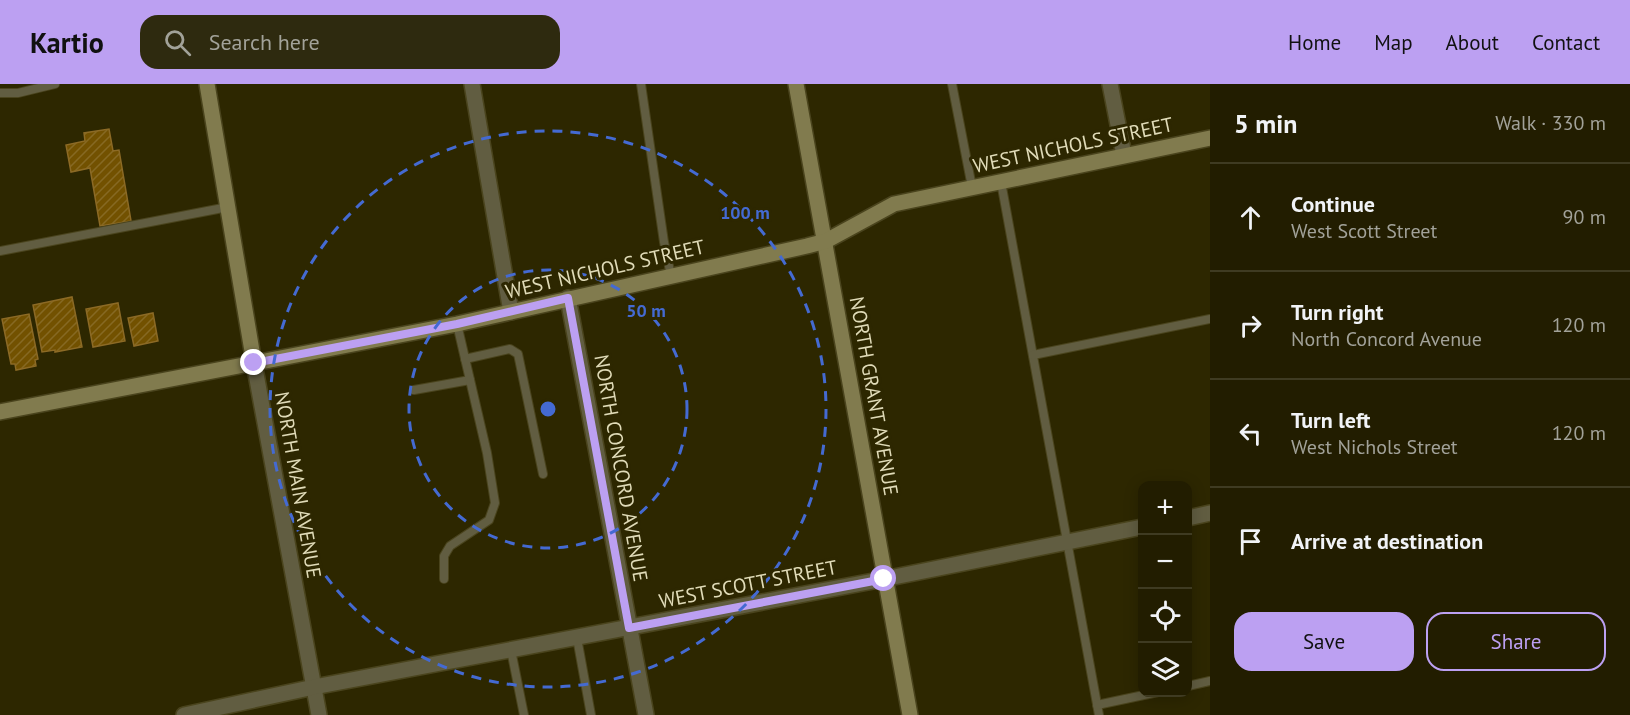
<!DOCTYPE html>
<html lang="en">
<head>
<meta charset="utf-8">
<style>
  body { margin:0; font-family:"PT Sans",sans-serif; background:#2e2a0f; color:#f1f3f6 }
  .controls { position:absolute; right:18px; bottom:18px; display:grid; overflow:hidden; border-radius:12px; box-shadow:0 3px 15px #0003 }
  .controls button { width:54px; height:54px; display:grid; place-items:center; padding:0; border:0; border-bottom:2px solid #3f3b22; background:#221d00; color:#f1f3f6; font:30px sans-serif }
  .stop { position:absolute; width:18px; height:18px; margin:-14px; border:4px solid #bca0f2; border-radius:50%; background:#fff }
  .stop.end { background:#bca0f2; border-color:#fff; box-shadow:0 2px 6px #0008 }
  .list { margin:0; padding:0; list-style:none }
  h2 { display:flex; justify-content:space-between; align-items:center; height:78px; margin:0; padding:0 24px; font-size:26px }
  h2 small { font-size:20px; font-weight:400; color:#a2a299 }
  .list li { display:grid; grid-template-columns:39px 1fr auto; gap:18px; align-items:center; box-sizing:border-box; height:108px; padding:0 24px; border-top:2px solid #3f3b22 }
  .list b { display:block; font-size:22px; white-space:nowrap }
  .list p { margin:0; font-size:20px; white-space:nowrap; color:#a2a299 }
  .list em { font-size:20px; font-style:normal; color:#a2a299 }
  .actions { display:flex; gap:12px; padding:18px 24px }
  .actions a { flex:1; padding:14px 0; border:2px solid #bca0f2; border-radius:18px; text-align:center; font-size:21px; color:#bca0f2 }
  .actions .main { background:#bca0f2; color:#111 }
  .icon { flex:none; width:33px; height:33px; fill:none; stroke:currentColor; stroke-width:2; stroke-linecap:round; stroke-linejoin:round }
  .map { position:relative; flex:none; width:1210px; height:631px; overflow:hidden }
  header { display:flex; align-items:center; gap:36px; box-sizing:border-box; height:84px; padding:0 30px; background:#bca0f2; color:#111 }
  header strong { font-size:28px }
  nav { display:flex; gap:33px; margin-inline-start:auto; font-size:21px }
  .search { width:420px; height:54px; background:#2e2a0f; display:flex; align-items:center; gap:15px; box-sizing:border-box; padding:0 21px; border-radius:18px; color:#a2a299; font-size:22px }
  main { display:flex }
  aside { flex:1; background:#221d00 }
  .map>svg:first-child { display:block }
  .building { fill:url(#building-hatch); stroke:#8c6a25; stroke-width:1.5 }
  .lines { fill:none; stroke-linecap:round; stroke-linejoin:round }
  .lane-casing { stroke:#4a441d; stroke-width:10 }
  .street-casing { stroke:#4a441d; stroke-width:18 }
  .secondary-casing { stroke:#4a441d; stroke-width:18 }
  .lane { stroke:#615d41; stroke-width:8 }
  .street { stroke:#615d41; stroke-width:15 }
  .secondary { stroke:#817b4e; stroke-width:15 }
  .route { stroke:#bca0f2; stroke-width:8 }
  .ring { fill:none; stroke:#446ad2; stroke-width:3; stroke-dasharray:10 8 }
  .labels { text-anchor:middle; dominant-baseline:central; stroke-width:6; stroke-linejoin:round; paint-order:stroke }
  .street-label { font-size:20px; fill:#e0dbb8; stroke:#2d2700 }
  .centre { fill:#446ad2; stroke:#2d2700; stroke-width:3 }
  .ring-label { font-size:18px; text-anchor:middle; font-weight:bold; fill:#446ad2; stroke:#2d2700; stroke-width:6; stroke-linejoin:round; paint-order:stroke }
</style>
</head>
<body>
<header>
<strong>Kartio</strong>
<div class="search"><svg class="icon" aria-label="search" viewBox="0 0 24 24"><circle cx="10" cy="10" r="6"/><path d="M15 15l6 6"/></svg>Search here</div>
<nav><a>Home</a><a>Map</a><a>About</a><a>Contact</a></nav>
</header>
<main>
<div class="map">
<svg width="1210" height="631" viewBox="0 0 1210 631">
  <defs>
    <pattern id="building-hatch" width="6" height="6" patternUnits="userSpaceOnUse" patternTransform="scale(1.5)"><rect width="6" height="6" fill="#725100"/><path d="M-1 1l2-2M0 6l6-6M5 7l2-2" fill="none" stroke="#866923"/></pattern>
  </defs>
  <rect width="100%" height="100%" fill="#2d2700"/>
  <g class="building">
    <polygon points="109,45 113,67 119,66 131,137 100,142 90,84 71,88 66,61 85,57 84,49"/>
    <polygon points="72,213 82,263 55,268 55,266 42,268 33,221"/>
    <polygon points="118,219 125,257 93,263 86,225"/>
    <polygon points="153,229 158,257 134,262 128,234"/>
    <polygon points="29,230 38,275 35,276 36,282 16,286 15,280 11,280 2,235"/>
  </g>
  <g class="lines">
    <defs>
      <g id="lane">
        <polyline points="641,0 664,158 671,192"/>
        <polyline points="952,0 972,103"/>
        <polyline points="0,9 18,9 55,0"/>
        <polyline points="1001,98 1099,631"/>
        <polyline points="0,167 228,123"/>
        <polyline points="1033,271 1210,235"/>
        <polyline points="465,275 510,265 518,270 543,390"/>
        <polyline points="414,306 470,296"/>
        <polyline points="444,495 444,472 450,462 489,436 495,419 487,369 457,240"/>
        <polyline points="577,554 591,631"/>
        <polyline points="511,566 524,631"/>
        <polyline points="1188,602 1210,597"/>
        <polyline points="1097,621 1158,608"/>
      </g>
      <g id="street">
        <polyline points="472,0 511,228"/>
        <polyline points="1110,0 1124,71"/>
        <polyline points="568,214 646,631"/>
        <polyline points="254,279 319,631"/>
        <polyline points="1188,434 1210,429"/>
        <polyline points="184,631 314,603 884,495 1142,443"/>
      </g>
      <g id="secondary">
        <polyline points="207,0 254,279"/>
        <polyline points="796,0 910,631"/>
        <polyline points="0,328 457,240 807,162 826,157 894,120 1210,54"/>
      </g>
    </defs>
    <use href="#lane" class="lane-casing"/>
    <use href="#street" class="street-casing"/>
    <use href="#secondary" class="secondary-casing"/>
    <use href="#lane" class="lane"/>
    <use href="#street" class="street"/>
    <use href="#secondary" class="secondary"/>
  </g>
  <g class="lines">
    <polyline class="route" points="254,279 457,240 568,214 629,544 884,495"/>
  </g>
  <g class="ring">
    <circle cx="548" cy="325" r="139"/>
    <circle cx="548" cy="325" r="278"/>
  </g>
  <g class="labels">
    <g class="street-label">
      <text transform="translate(1073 61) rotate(-12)">WEST NICHOLS STREET</text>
      <text transform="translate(605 185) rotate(-13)">WEST NICHOLS STREET</text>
      <text transform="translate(874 312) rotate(80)">NORTH GRANT AVENUE</text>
      <text transform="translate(621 384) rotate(80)">NORTH CONCORD AVENUE</text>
      <text transform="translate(298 401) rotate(80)">NORTH MAIN AVENUE</text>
      <text transform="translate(748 500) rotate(-11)">WEST SCOTT STREET</text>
    </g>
  </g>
  <circle cx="548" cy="325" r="9" class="centre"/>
  <g class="ring-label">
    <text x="745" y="135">100 m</text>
    <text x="646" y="233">50 m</text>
  </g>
</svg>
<div class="controls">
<button>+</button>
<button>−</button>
<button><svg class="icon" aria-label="locate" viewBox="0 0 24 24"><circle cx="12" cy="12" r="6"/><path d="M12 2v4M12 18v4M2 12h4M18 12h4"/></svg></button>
<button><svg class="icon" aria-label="layers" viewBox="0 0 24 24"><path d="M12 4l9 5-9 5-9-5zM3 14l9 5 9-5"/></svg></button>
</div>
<div class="stop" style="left:884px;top:495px"></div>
<div class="stop end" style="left:254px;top:279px"></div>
</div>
<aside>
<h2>5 min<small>Walk · 330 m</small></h2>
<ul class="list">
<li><svg class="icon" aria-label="ahead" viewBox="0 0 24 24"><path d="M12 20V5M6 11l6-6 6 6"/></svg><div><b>Continue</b><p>West Scott Street</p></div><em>90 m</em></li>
<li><svg class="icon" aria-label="right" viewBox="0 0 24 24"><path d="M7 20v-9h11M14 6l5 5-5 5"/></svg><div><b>Turn right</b><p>North Concord Avenue</p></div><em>120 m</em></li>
<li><svg class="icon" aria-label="left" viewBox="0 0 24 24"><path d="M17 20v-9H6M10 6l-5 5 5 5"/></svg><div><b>Turn left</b><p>West Nichols Street</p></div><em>120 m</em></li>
<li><svg class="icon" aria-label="arrive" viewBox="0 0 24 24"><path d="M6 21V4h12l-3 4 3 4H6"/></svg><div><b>Arrive at destination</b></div></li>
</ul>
<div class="actions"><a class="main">Save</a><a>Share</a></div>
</aside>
</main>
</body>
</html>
